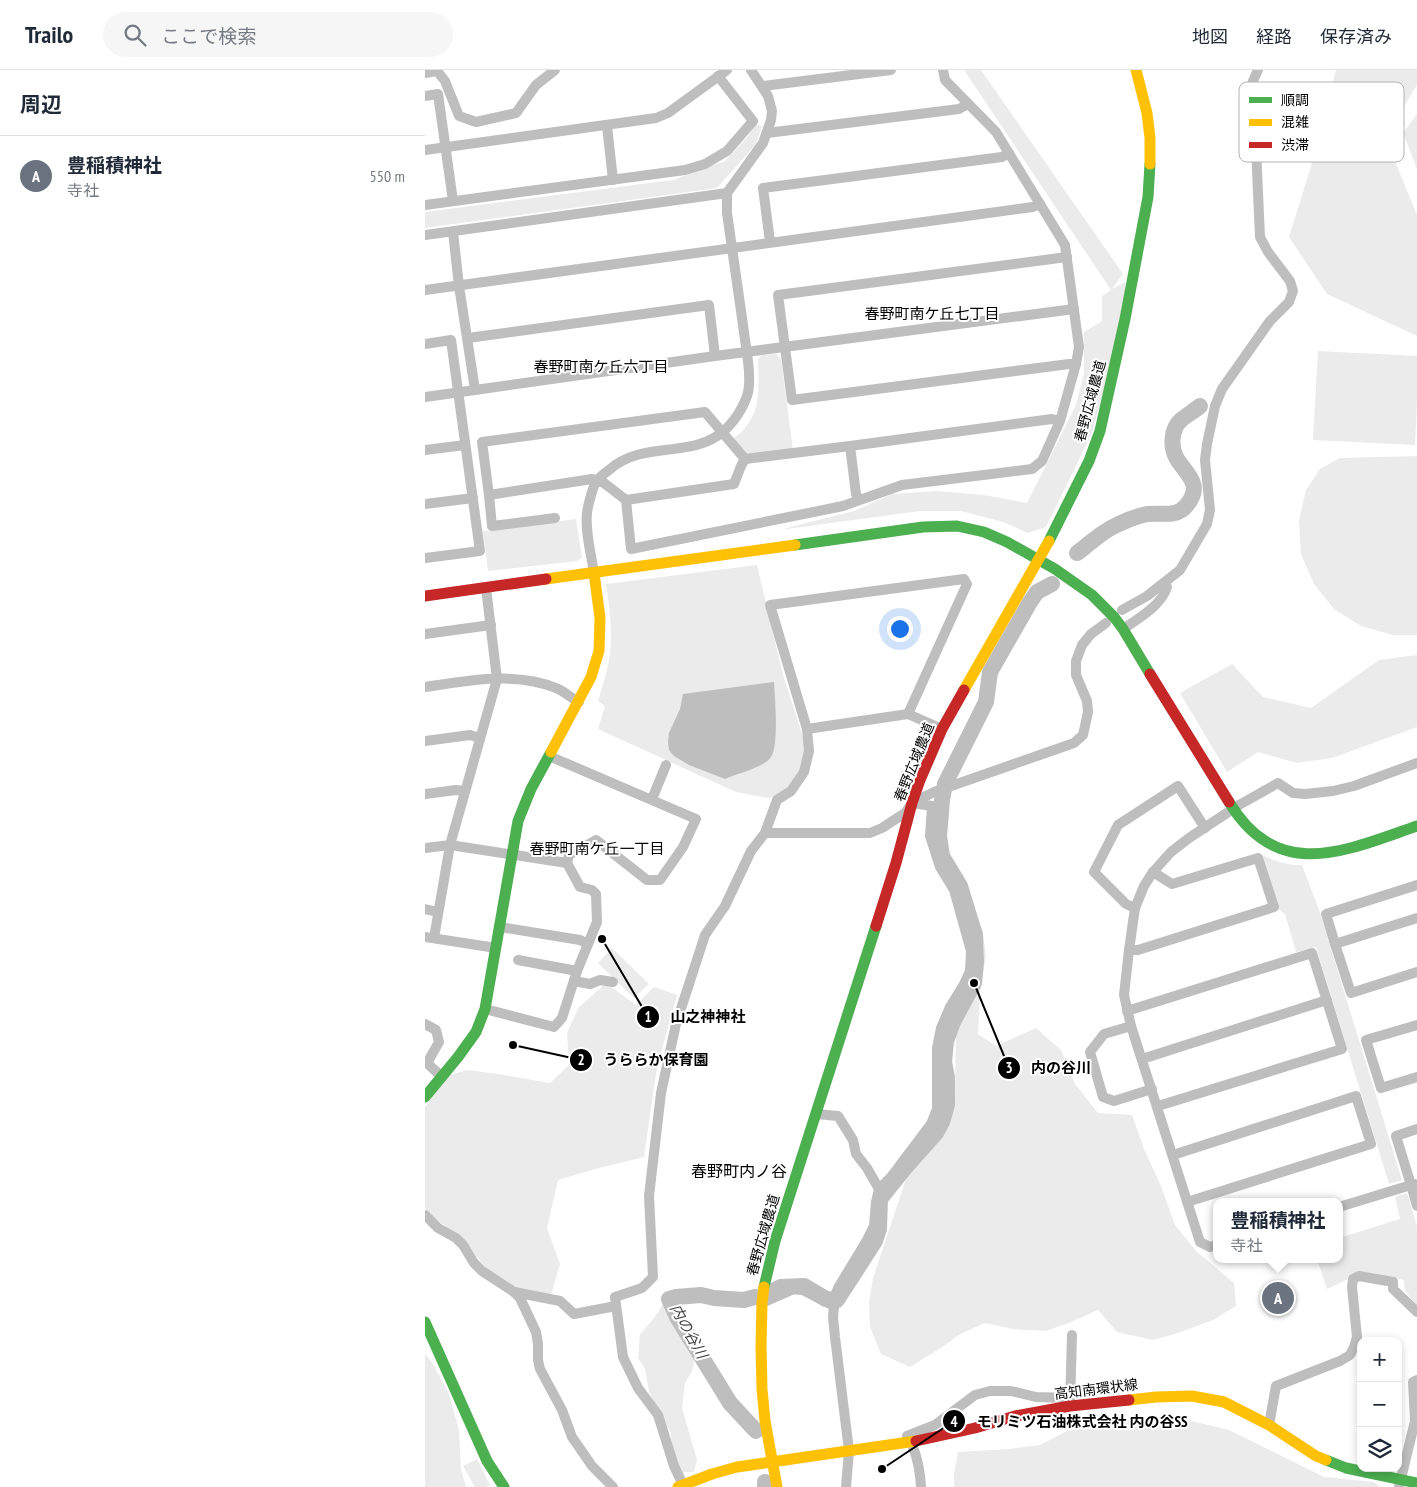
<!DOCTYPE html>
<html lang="ja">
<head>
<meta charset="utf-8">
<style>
  body { margin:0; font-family:"PT Sans Narrow","Noto Sans JP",sans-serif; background:#f6f6f7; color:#1f2937 }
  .controls { position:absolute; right:15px; bottom:15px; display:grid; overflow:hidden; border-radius:10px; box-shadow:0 2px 8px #0003 }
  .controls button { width:45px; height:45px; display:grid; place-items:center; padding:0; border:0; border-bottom:1px solid #e0e1e3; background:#fff; color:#1f2937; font:25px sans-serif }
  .you { position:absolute; left:474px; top:558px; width:18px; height:18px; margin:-12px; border:4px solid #fff; border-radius:50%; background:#1a73e8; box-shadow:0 0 0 8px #1a73e833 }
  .badge { display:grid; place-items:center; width:32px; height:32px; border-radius:50%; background:#595959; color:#fff; font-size:16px; font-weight:700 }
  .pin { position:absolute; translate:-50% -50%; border:2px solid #fff; box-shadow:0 1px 5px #0006 }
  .popup { position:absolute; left:788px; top:1128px; width:130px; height:65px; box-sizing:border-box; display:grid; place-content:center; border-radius:10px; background:#fff; filter:drop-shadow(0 1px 4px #0005); font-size:16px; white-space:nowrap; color:#747a83 }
  .popup b { font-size:19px; color:#1f2937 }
  .popup::after { content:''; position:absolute; left:50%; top:100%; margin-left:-10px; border:10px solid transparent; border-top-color:#fff }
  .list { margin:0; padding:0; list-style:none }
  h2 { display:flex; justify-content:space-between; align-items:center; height:65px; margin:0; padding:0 20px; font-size:21px }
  h2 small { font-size:16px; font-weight:400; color:#747a83 }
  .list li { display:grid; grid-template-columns:32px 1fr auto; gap:15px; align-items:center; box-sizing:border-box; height:80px; padding:0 20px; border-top:1px solid #e0e1e3 }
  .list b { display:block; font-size:19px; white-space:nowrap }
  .list p { margin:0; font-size:16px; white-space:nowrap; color:#747a83 }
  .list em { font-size:16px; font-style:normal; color:#747a83 }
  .icon { flex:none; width:28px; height:28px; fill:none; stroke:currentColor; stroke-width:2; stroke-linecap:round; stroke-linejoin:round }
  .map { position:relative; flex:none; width:992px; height:1417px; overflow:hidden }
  header { display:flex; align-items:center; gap:30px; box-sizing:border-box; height:70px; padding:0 25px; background:#fff; border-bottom:1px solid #e0e1e3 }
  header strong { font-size:24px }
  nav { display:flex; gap:28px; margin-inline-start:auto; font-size:18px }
  .search { width:350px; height:45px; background:#f6f6f7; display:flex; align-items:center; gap:12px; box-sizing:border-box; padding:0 18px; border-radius:28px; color:#747a83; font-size:19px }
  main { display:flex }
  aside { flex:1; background:#fff }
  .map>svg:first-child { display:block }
  .green { fill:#ebebeb }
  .water { fill:#bebebe }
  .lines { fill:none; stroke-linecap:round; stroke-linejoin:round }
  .river { stroke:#bebebe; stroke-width:16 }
  .street { stroke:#bebebe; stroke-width:10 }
  .fast { stroke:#4caf50; stroke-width:11 }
  .slow { stroke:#ffc107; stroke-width:11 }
  .jam { stroke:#c62828; stroke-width:11 }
  .labels { text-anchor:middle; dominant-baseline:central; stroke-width:4; stroke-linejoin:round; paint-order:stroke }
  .street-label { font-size:14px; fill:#000; stroke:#fff }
  .neighbourhood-label { font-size:15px; fill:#000; stroke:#fff }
  .water-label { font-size:15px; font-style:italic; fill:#434343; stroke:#fff }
  .quarter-label { font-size:16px; fill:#000; stroke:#fff }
  .key { fill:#fff; stroke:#b2b2b2; stroke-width:1 }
  .key-label { font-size:14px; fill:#000 }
  .leader { fill:none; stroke:#000; stroke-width:2 }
  .callout-dot { fill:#000; stroke:#fff; stroke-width:2 }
  .mark-label { font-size:15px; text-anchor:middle; font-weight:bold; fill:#fff }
  .callout-label { font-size:15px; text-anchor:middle; font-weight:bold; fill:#000; stroke:#fff; stroke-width:4; stroke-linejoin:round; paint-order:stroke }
</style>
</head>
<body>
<header>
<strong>Trailo</strong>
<div class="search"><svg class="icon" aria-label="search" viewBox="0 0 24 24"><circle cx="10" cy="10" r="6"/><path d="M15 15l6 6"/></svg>ここで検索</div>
<nav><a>地図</a><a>経路</a><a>保存済み</a></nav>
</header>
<main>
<aside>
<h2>周辺<small></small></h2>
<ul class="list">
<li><span class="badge" style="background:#6b7280">A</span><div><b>豊稲積神社</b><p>寺社</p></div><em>550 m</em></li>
</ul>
</aside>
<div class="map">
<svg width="992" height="1417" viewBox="0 0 992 1417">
  <rect width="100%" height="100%" fill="#fff"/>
  <g class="green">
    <polygon points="539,0 556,0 698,204 687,219 700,212 700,221 683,307 666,365 621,457 603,463 578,452 536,441 495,441 354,460 429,441 467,424 511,421 559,425 602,433 651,335 659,303 659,262 677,251 677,226 686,220"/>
    <polygon points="911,0 992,0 992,15 960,67 992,145 992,266 902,224 864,167 892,77"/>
    <polygon points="992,44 992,99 978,63"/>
    <polygon points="331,54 337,56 331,74 292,118 0,158 0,142 248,110 300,91 323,66"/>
    <polygon points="893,281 992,286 992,333 990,375 888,370"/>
    <path d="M351 284 356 289 368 380 322 385 308 369C313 365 319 360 322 355 337 336 333 312 333 289L337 285Z"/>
    <polygon points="992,386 992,565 968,565 936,556 909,539 889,514 876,484 874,451 881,420 895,399 915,388"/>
    <polygon points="151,449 157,488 152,491 63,501 58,461"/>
    <path d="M332 495 358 605 381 676 378 692 373 706 355 725 343 728 311 722 173 659 180 636 173 631C179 611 186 590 186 569 186 551 184 532 181 514Z"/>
    <polygon points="992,585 992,657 907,688 872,693 833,682 802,702 755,623 807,594 838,627 886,638 954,590"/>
    <path d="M838 785C851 792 862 795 877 795L894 840 977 1110 964 1114 891 877 871 882 860 844 854 839 835 787Z"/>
    <polygon points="557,857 561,885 555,923 553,964 571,976 611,958 636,980 650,1014 673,1043 707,1045 719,1079 736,1116 750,1155 771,1181 809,1213 811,1236 788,1250 750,1264 728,1270 692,1262 673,1240 646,1252 621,1261 588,1259 560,1253 535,1264 519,1276 485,1297 456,1284 445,1257 444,1232 448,1208 480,1112 489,1090 515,1066 530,1038 531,953 541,905 542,863"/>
    <polygon points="187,878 224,914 209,928 173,893"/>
    <polygon points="181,913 211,935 229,917 252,925 232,997 219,1087 170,1099 133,1110 122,1158 135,1194 125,1229 100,1224 68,1206 37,1169 3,1143 0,1138 0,1037 24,1005 43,1000 73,1004 125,1013 144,995 142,963 154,937"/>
    <polygon points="982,1123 992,1156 992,1236 980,1221 979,1210 938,1202 902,1219 892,1189 914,1189 914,1168 975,1149 970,1127"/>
    <path d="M241 1227 246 1241 264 1268 270 1282 268 1299 260 1313 257 1338 272 1390 269 1402H256L247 1386 246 1363 234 1344 224 1321 220 1299 213 1288 215 1264C227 1252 234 1242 241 1227Z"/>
    <polygon points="0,1284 8,1294 24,1324 34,1360 36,1400 41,1417 0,1417"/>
    <polygon points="758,1349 804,1360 899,1407 949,1412 955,1417 529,1417 529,1403 533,1382 584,1379 615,1375 640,1362 680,1351"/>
    <polygon points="52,1389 65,1415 61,1417 50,1417 38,1396"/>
  </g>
  <path class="water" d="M349 612C350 628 354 676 346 687 340 697 311 704 300 709L264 695 249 686 244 680 243 672 244 663 255 639 258 624Z"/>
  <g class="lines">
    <g class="river">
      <path d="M652 483C658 479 664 473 670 469 683 458 702 449 718 445 733 441 750 449 761 436 779 415 762 405 752 389 745 377 746 359 756 350 762 345 769 341 775 336"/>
      <polyline points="342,1224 356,1217 379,1216 401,1229 412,1230 450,1171 454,1159 455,1129 479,1099 511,1063 517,1052 522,1035 522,1007 519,992 521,971 528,952 549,913 551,892 550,865 535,816 517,786 514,766 517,730 520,714 561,632 565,602 605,532 612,522 627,514"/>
      <polyline points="330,1227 319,1230 289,1228 276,1225 251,1227 244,1229 252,1247 305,1333 331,1361"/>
      <polyline points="340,1412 340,1417"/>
    </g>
    <g class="street">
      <polyline points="518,0 520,10 571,62 640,175 654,277 651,294 635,351 627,349 425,376 320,389 280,342 57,372 64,425 167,409 179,413 201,430 206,479 418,436 477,415 607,399 617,391 635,351"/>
      <polyline points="0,3 12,1 20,11 34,46 51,52 91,43 111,15 130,0"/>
      <polyline points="338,16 466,0"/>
      <polyline points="0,26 13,24 28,131"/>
      <polyline points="182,56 188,110"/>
      <polyline points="342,63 534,39 543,34"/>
      <polyline points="0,80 231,48 243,43 302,0"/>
      <polyline points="0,135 260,100 280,94 302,81 328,51 293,6"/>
      <polyline points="28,162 34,216 50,320 290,286 649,239"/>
      <polyline points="0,165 302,123"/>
      <polyline points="345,172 338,118 577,87 584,83"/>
      <polyline points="642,187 353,225 367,330 644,294 651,294"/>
      <polyline points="0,220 608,137 615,134"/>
      <polyline points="43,268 284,235 290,286"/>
      <polyline points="0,274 26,270 55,481 0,488"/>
      <polyline points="0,327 50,320"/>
      <polyline points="425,376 431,424 434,430"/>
      <polyline points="0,380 40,375"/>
      <polyline points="64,425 67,456 130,448"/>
      <polyline points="201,430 309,414 316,396 320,389"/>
      <polyline points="0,434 48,428"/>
      <path d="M169 503C166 483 160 462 162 443 163 435 168 416 172 410 175 407 180 403 184 400 214 373 254 386 287 369 303 361 316 343 322 326 328 309 320 274 318 255 313 218 307 180 302 143V123L338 73 346 50 347 41 343 26 326 0"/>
      <polyline points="697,540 722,526 755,500 782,454 785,440 780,390 782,374 790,336 797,319 845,251 864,232 868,221 865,211 843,182 835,167 828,11 833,0"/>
      <path d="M698 559C713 549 737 535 742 517L740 513"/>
      <polyline points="0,564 66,555"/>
      <path d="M0 617C42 611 90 601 131 618 139 621 146 628 154 632"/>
      <polyline points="382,659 483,644 517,659"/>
      <polyline points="0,671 45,665 55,668"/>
      <polyline points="0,724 31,720 40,721"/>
      <polyline points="227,729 241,695"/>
      <polyline points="340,763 352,730 366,721 379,702 384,681 382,659 345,535 539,509 542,514 483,644"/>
      <polyline points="0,778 25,775 142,793"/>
      <polyline points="710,838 701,834 669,802 693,755 753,716 780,758"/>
      <polyline points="0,839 13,842"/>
      <polyline points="992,848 910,874 926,923 992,902"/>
      <polyline points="75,857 155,870 163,874"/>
      <polyline points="0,867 71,878"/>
      <polyline points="9,868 25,775 72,609 61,518"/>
      <polyline points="910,874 901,844 992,815"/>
      <polyline points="704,880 713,880 849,837 833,788 747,814 728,802"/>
      <polyline points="93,890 152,901"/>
      <polyline points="149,911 165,914 175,910 188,912"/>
      <polyline points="60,939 129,957 137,948 152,901 172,852 171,824 167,820 155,817 142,793 144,785 171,770 222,810 235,810 258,777 271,749 124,686"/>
      <polyline points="702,941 887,883 917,979 733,1036"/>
      <polyline points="0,954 11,960 14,972 2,993 17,1007"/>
      <polyline points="992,955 941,970 956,1018 992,1007"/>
      <polyline points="706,956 679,964 665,982 678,1027 689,1031 727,1019"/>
      <polyline points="717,989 902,930"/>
      <polyline points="391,1044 413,1046 428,1070 431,1084 442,1098 454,1119"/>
      <polyline points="748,1085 931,1026 946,1074 762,1132"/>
      <polyline points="990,1114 986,1115 992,1136"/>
      <polyline points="914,1137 986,1115 971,1066 992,1059"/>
      <polyline points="0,1145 13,1158 31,1168 38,1175 49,1193 57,1201 89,1222 95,1228 111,1262 113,1274 113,1290 115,1299 137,1340 147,1367 167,1396 188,1417"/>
      <polyline points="792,1175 785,1177 775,1172 706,956 699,925 704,880 710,838 719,816 728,802 746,782 764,768 814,735 853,713 868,723 880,724 908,721 929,716 992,693"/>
      <polyline points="89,1222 135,1231 149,1244 191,1236"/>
      <polyline points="337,1233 369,1219 378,1220 409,1236"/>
      <polyline points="645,1335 647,1265"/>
      <polyline points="990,1351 988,1312 992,1310"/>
      <polyline points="844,1355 851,1316 915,1291 925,1285 929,1277 932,1267 927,1217 928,1209 934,1206 968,1212 968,1219 992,1242"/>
      <polyline points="258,1415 249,1396 233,1345 213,1318 198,1287 190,1227 217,1218 228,1207 224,1126 236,1023 251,954 280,865 300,836 326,781 340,763 445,763 457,758 480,743 487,733 509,722 649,673 658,665 663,642 662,631 651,605 651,591 657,575 666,564 681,553"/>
      <polyline points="421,1417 424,1381 410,1267 408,1247 410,1226 413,1218 442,1170 449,1156 451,1132 454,1119 466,1107 506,1054 512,1039 512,978 516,958 525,937 539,914 545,901 546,881 529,820 515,797 505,766 507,736 487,733"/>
      <path d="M496 1417C495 1400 492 1381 482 1366L510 1355 550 1325 565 1321H586L611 1327 645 1328"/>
      <polyline points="974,1417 990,1351 992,1352"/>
    </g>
    <g class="fast">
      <polyline points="624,471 664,391 675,361 700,249 723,127 725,94"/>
      <polyline points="370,475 498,457 532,456 559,462 582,472 630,499 667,525 689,547 698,559 725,604"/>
      <path d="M804 732C853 813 920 781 992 756"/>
      <polyline points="0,1027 33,987 51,962 60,939 93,751 106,719 126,682"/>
      <polyline points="339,1217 350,1171 451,856"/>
      <polyline points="0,1252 62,1391 79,1417"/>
      <polyline points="901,1390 921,1398 992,1413"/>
    </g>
    <g class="slow">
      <polyline points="711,0 722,43 725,68 725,94"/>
      <polyline points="121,509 370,475"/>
      <polyline points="539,620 624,471"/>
      <polyline points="126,682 166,607 174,581 175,548 169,503"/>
      <polyline points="339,1217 337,1233 336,1276 337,1319 340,1351 352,1417"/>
      <polyline points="704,1330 731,1327 767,1326 799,1332 844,1355 891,1386 901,1390"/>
      <polyline points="253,1417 287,1404 312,1397 491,1371"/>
    </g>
    <g class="jam">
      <polyline points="0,526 121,509"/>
      <polyline points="725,604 804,732"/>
      <polyline points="451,856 471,793 487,733 495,710 517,659 539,620"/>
      <polyline points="491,1371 550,1358 590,1346 645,1336 704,1330"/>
    </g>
  </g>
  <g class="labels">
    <g class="street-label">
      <text transform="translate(665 331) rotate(-75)">春野広域農道</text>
      <text transform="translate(489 692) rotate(-68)">春野広域農道</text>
      <text transform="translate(338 1165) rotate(-74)">春野広域農道</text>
      <text transform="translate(671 1319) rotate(-7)">高知南環状線</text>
    </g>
    <g class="neighbourhood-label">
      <text x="507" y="243">春野町南ケ丘七丁目</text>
      <text x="176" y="296">春野町南ケ丘六丁目</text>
      <text x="172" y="778">春野町南ケ丘一丁目</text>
    </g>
    <g class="water-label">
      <text transform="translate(264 1261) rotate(61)">内の谷川</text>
    </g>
    <g class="quarter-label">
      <text x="314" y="1101">春野町内ノ谷</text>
    </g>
  </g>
  <rect x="814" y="12" width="165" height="80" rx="8" class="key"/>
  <rect x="824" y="27" width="23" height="6" fill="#4caf50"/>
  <rect x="824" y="49" width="23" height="7" fill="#ffc107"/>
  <rect x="824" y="72" width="23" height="6" fill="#c62828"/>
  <g class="key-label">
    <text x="856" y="35">順調</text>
    <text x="856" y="57">混雑</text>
    <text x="856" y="80">渋滞</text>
  </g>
  <path class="leader" d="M177 869L223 947M88 975L156 990M549 913L584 998M457 1399L529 1351"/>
  <g class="callout-dot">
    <circle cx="177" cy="869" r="5"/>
    <circle cx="88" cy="975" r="5"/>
    <circle cx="549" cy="913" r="5"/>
    <circle cx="457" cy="1399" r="5"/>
    <circle cx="223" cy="947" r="12"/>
    <circle cx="156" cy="990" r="12"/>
    <circle cx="584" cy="998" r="12"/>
    <circle cx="529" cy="1351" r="12"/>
  </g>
  <g class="mark-label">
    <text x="223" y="952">1</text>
    <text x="156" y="995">2</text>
    <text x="584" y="1003">3</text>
    <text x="529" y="1357">4</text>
  </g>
  <g class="callout-label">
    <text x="283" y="952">山之神神社</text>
    <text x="231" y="995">うららか保育園</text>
    <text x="636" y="1003">内の谷川</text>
    <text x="657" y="1357">モリミツ石油株式会社 内の谷SS</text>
  </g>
</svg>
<div class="controls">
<button>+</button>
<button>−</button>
<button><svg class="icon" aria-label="layers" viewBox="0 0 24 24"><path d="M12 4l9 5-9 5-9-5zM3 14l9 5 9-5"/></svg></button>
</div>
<div class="you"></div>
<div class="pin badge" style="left:853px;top:1228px;background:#6b7280">A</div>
<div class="popup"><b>豊稲積神社</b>寺社</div>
</div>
</main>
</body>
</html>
